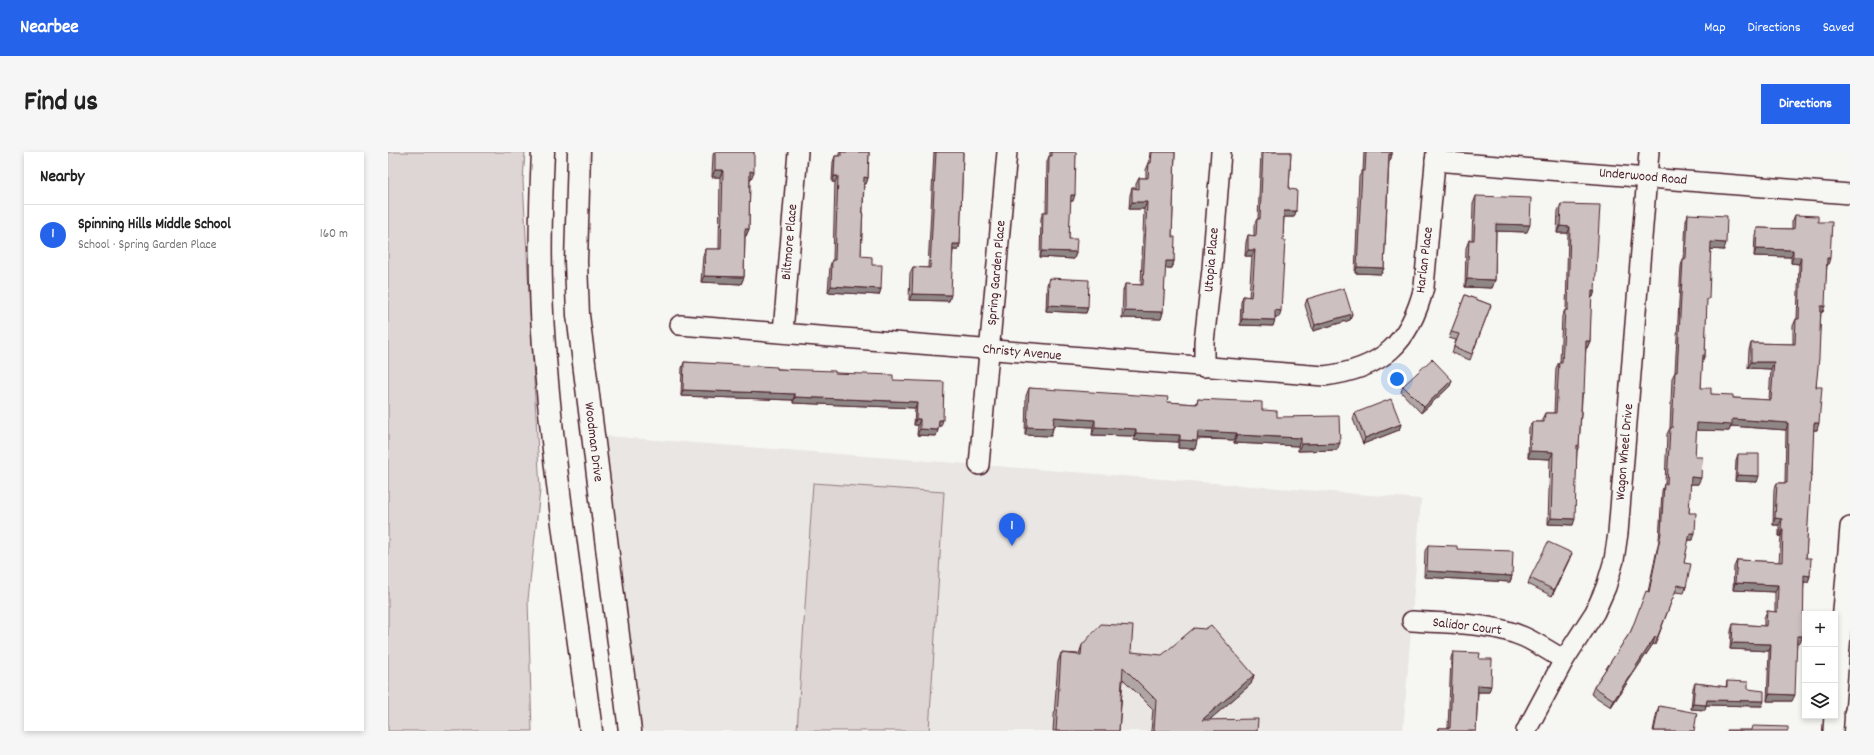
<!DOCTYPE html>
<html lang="en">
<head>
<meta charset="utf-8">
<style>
  body { margin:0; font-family:Dekko,sans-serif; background:#f6f6f6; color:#222 }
  .controls { position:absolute; right:12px; bottom:12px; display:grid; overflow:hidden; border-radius:0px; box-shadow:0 2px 6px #0003 }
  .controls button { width:36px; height:36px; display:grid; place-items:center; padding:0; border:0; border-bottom:1px solid #e0e0e0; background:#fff; color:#222; font:20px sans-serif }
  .you { position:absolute; left:1009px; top:227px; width:14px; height:14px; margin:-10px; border:3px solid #fff; border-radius:50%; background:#1a73e8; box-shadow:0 0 0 6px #1a73e833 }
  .badge { display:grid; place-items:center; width:26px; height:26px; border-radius:50%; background:#2563eb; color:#fff; font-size:13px; font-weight:700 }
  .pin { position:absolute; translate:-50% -33px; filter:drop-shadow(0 1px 2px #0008) }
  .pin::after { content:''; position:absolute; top:21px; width:14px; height:12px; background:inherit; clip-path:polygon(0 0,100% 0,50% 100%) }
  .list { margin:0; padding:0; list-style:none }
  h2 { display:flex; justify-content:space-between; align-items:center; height:52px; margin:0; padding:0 16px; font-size:17px }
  h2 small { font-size:13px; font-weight:400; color:#767676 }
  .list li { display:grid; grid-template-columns:26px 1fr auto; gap:12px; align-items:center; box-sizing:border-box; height:60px; padding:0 16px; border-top:1px solid #e0e0e0 }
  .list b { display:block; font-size:15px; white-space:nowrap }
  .list p { margin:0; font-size:13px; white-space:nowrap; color:#767676 }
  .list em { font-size:13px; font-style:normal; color:#767676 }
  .icon { flex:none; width:22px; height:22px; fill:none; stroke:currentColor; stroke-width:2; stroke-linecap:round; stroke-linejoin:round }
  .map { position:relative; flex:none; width:1462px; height:579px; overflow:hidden; border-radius:0px }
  header { display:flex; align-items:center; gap:24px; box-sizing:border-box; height:56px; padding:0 20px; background:#2563eb; color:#fff }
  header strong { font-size:19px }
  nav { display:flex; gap:22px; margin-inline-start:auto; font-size:14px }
  .intro { display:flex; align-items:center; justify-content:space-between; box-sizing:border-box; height:96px; padding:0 24px }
  h1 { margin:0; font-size:28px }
  .button { padding:10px 18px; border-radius:0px; background:#2563eb; color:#fff; font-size:14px; font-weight:700 }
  main { display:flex; gap:24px; padding:0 24px }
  aside { flex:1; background:#fff; border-radius:0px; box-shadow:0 2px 6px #0003 }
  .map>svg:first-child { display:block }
  .built { fill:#e9e6e3 }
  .green { fill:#ddd6d5; stroke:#947a80 }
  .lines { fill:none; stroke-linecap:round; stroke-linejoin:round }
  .street-casing { stroke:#4a1f2b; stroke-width:22 }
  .primary-casing { stroke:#4a1f2b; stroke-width:25 }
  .street { stroke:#f6f6f2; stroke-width:19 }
  .primary { stroke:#f6f6f2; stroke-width:22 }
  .wall { fill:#afa6a5; stroke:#4a1f2b }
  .shaded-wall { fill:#8f8786; stroke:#4a1f2b }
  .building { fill:#ccc1c0; stroke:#4a1f2b }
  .labels { text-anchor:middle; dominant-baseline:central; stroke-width:3; stroke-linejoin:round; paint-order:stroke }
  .street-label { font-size:14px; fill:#4a1f2b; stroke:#f6f6f2 }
</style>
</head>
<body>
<header>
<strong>Nearbee</strong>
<nav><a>Map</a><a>Directions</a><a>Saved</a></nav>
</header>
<div class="intro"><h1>Find us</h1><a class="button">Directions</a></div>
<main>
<aside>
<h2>Nearby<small></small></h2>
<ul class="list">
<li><span class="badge">1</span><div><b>Spinning Hills Middle School</b><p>School · Spring Garden Place</p></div><em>160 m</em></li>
</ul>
</aside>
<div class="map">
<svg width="1462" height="579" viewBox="0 0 1462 579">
  <rect width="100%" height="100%" fill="#f6f6f2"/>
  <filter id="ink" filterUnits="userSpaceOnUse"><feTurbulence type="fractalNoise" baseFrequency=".025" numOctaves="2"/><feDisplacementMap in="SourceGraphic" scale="8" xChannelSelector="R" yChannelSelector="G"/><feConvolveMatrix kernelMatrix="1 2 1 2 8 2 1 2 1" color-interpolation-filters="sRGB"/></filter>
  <g filter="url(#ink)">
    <polygon class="built" points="204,283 1033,347 1015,579 242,579"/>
    <g class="green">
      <polygon points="0,0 137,0 135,29 152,338 140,448 144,579 0,579"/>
      <polygon points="425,331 556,340 541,579 409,579"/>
    </g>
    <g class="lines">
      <defs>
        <g id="street">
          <polyline points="1047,9 1462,42"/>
          <path d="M292 173 936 224C994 217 1022 191 1036 135L1048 0"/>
          <polyline points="395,180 410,0"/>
          <polyline points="816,215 816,190 824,117 833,0"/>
          <polyline points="591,313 619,0"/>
          <path d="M1024 469C1060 472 1102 470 1136 485 1149 491 1163 500 1176 508"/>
          <polyline points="1447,554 1462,375"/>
          <polyline points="1138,579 1176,508 1207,460 1218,435 1226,408 1230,381 1261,0"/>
          <polyline points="1445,579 1446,564"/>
        </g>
        <g id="primary">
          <path d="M155 0C152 64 151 130 156 194 166 323 186 451 203 579"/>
          <polyline points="191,0 188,110 190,163 242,579"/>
        </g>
      </defs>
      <use href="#street" class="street-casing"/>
      <use href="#primary" class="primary-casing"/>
      <use href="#street" class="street"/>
      <use href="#primary" class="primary"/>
    </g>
    <g class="wall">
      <polygon points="326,0 366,0 363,27 362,27 361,77 358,84 357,84 356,125 353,132 313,130 315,104 317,97 331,97 332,25 324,25 325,3"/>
      <polygon points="451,0 481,0 480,26 478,32 476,32 473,104 484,113 493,137 491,143 440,140 442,114 444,108 445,108 447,30 444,30 445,10 447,4 451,4"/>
      <polygon points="546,0 575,0 572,92 570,98 565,98 561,149 521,148 522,121 525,115 540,116"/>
      <polygon points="662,0 688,0 685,49 682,49 681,87 688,100 686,107 652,105 653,66 655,60 658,60 659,10 661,4 662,4"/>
      <polygon points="762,0 787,0 784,85 786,109 784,116 777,116 775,160 773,167 734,166 735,139 737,132 753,133 756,57 741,57 742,43 744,36 748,36 748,32 751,26 758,26 758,18 761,11"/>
      <polygon points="873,0 903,0 901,37 908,59 906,65 896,65 891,165 887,165 885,174 852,173 853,150 855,144 861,145 864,104 857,104 858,90 860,83 866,84 866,73 869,67 870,67"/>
      <polygon points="976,0 1004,0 1004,2 1002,9 1001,9 996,116 993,122 967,121 971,25 974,19 975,19"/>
      <polygon points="1088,44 1139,80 1108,79 1107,128 1104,136 1077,135 1078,96 1081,88 1084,88 1085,52"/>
      <polygon points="1173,52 1207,138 1205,145 1203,145 1202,189 1199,196 1198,196 1194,247 1191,294 1189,299 1185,373 1160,372 1162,307 1140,306 1141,276 1144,270 1154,270 1154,267 1157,261 1166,261 1168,216 1171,210 1172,210 1174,164 1177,158 1178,158 1180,81 1169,81 1170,59"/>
      <polygon points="1300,62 1336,98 1323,97 1318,153 1317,203 1314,210 1313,236 1323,242 1345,246 1381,248 1383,217 1360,216 1361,198 1363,191 1405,192 1405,174 1408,167 1409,167 1411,112 1403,111 1403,105 1366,104 1367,83 1369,76 1404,77 1404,70 1407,63 1430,70 1440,113 1439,113 1435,160 1433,160 1428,235 1429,278 1425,278 1424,321 1422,326 1418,406 1422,424 1420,430 1416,430 1412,491 1409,490 1404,549 1379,549 1381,499 1342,497 1343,479 1345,472 1376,474 1376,466 1379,459 1387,460 1387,440 1345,438 1346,415 1349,408 1391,410 1393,384 1391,384 1391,373 1385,373 1386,337 1389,331 1397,331 1398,278 1343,274 1341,279 1308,278 1307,305 1310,332 1302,332 1301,361 1305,388 1300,388 1296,411 1298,435 1296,441 1287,440 1267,493 1265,492 1223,555 1203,542 1206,535 1243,479 1260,440 1271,388 1274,339 1276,332 1277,332 1279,282 1282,276 1284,226 1287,220 1293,114 1295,107 1296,107 1298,69"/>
      <polygon points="661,126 700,155 698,161 658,159 659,133"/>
      <polygon points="1077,143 1103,153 1082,208 1064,201 1068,188 1061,186"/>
      <polygon points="919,147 964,162 962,168 925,179 917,153"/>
      <polygon points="296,210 447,221 505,228 553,274 551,274 548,284 529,283 530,273 526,273 527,256 405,251 405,248 293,244 294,216"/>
      <polygon points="1064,228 1062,234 1033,261 1013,240 1015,234"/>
      <polygon points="641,236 779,250 808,252 810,247 874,258 889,265 949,298 910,299 910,294 846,291 846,288 809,287 807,297 790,296 790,290 745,288 746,284 704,283 705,275 666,273 665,276 663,284 637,283 638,244"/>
      <polygon points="967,261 1013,272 1011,278 975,292 965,267"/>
      <polygon points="1350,302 1369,330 1347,329 1348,308"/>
      <polygon points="1040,393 1124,424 1122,430 1036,425 1037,399"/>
      <polygon points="1181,408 1164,444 1140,432 1142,426"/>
      <polygon points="694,493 743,500 866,523 863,532 821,568 869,579 763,579 765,557 735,527 731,579 665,579 670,510 673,501 691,502"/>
      <polygon points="1065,500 1091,507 1101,540 1090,540 1088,579 1050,579 1051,576 1060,576 1063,506"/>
      <polygon points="1339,529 1360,537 1374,554 1318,553 1317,558 1303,557 1305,536 1307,531 1338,535"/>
      <polygon points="1271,554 1306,579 1265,579 1269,560"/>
    </g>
    <g class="shaded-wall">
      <polygon points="1001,2 1004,2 1002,9 999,9"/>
      <polygon points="327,18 335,18 332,25 324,25"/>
      <polygon points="362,19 366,20 363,27 360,26"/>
      <polygon points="446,24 450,24 447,30 444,30"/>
      <polygon points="476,25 480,26 478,32 474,32"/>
      <polygon points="683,43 687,43 685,49 680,49"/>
      <polygon points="744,50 759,50 756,57 741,57"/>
      <polygon points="896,59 908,59 906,65 893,65"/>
      <polygon points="1108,72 1142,73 1139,80 1106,79"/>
      <polygon points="1172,74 1182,75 1180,81 1169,81"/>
      <polygon points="357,77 361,77 358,84 355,84"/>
      <polygon points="1323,90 1338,91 1336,98 1320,97"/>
      <polygon points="565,92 572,92 570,98 563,98"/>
      <polygon points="1368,97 1405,98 1403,105 1366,104"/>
      <polygon points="860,98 867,98 864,104 857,104"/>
      <polygon points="654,99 688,100 686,107 652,105"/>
      <polygon points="1405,105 1413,105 1411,112 1403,111"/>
      <polygon points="1439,106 1442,106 1440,113 1436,113"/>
      <polygon points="778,109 786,109 784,116 775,116"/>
      <polygon points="969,115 996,116 993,122 967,121"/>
      <polygon points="316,124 356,125 353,132 313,130"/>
      <polygon points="1079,127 1107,128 1104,136 1077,135"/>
      <polygon points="443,134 493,137 491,143 440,140"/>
      <polygon points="1204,138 1207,138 1205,145 1201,145"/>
      <polygon points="524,142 563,143 561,149 521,148"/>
      <polygon points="660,153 700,155 698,161 658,159"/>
      <polygon points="1433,154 1437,154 1435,160 1431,160"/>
      <polygon points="887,158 893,159 891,165 885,165"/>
      <polygon points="737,159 775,160 773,167 734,166"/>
      <polygon points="964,162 962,168 925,179 927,173"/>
      <polygon points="854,167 887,168 885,174 852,173"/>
      <polygon points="1198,189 1202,189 1199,196 1196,196"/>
      <polygon points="1363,210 1386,210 1383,217 1360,216"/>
      <polygon points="1064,228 1062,234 1033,261 1036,255"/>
      <polygon points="295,238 407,242 405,248 293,244"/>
      <polygon points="407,245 529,250 527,256 405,251"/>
      <polygon points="666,265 707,268 705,275 663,273"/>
      <polygon points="528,267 532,267 530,273 526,273"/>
      <polygon points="1344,267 1400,271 1398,278 1343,274 1341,279 1306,278 1309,271"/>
      <polygon points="551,268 555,268 553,274 549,274"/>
      <polygon points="1426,271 1431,271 1429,278 1423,278"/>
      <polygon points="1013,272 1011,278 975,292 977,286"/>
      <polygon points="639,275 665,276 663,284 637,283"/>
      <polygon points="707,275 748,277 746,284 704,283"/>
      <polygon points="532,277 550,278 548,284 529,283"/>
      <polygon points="810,279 849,281 846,288 807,286"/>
      <polygon points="748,281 792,283 790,290 745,288"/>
      <polygon points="849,283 913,286 910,294 846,291"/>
      <polygon points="792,288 809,289 807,297 790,296"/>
      <polygon points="952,291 949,298 910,299 913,292"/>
      <polygon points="1142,299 1165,300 1162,307 1140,306"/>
      <polygon points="1349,323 1371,324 1369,330 1347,329"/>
      <polygon points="1303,325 1313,326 1310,332 1300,332"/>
      <polygon points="1163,366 1187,367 1185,373 1160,372"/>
      <polygon points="1387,366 1394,367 1391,373 1385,373"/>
      <polygon points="1393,377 1395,377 1393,384 1391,384"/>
      <polygon points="1302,381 1307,381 1305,388 1299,388"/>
      <polygon points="1184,401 1181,408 1164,444 1166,438"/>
      <polygon points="1039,419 1124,424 1122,430 1036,425"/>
      <polygon points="1416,423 1422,424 1420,430 1414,430"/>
      <polygon points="1347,431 1390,433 1387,440 1345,438"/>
      <polygon points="1409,484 1415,484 1412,491 1406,490"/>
      <polygon points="1267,485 1265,492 1223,555 1226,548"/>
      <polygon points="1344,491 1383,492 1381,499 1342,497"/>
      <polygon points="866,523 863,532 811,577 814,568"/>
      <polygon points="1090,533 1103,534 1101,540 1088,540"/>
      <polygon points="1381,542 1407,543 1404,549 1379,549"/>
      <polygon points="1319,548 1376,549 1374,554 1317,553"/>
      <polygon points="1305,552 1318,553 1317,558 1303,557"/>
    </g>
    <g class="building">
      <polygon points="327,0 366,0 366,20 362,19 361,77 357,77 356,125 316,124 317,97 333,97 335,18 327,18"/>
      <polygon points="453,0 481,0 480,26 476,25 473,104 484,105 484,113 494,113 493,137 443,134 444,108 447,108 450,24 446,24 447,4 453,4"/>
      <polygon points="548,0 575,0 572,92 565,92 563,143 524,142 525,115 542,116"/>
      <polygon points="664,0 688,0 687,43 683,43 681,87 689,87 688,100 654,99 655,60 660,60 661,4 664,4"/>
      <polygon points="764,0 787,0 784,85 787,85 786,109 778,109 775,160 737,159 737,132 755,133 759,50 744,50 744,36 751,37 751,26 760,26 761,11 763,11"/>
      <polygon points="875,0 903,0 901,37 909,38 908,59 896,59 895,88 897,88 893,159 887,158 887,168 854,167 855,144 863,145 865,128 867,98 860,98 860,83 868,84 869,67 872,67"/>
      <polygon points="978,0 1004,0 1004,2 1001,2 996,116 969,115 974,19 977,19"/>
      <polygon points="1088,44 1143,46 1142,73 1108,72 1107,128 1079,127 1081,88 1086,88"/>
      <polygon points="1173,52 1212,53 1207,138 1204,138 1202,189 1198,189 1196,241 1194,241 1191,294 1189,293 1187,367 1163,366 1165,300 1142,299 1144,270 1156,270 1157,261 1168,261 1171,210 1174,210 1177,158 1180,158 1182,75 1172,74"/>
      <polygon points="1300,62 1339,64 1338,91 1323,90 1321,147 1319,147 1317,203 1315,203 1313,236 1323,236 1323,242 1345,243 1345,246 1383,248 1386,210 1363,210 1363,191 1407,192 1408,167 1411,167 1413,105 1405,105 1405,98 1368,97 1369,76 1406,77 1407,63 1430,64 1430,70 1444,70 1442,106 1439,106 1437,154 1433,154 1431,206 1428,235 1434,235 1431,271 1426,271 1424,321 1423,321 1418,406 1423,406 1422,424 1416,423 1415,484 1409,484 1407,543 1381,542 1383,492 1344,491 1345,472 1378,474 1379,459 1389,460 1390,433 1347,431 1349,408 1394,410 1395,377 1393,377 1394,367 1387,366 1389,331 1399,331 1400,271 1344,267 1344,273 1309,271 1307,305 1314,305 1313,326 1303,325 1301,361 1308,361 1307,381 1302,381 1296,411 1303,412 1298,435 1290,433 1269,486 1267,485 1226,548 1206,535 1243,479 1258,439 1261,440 1273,381 1276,332 1279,332 1282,276 1284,276 1287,220 1289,220 1295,107 1298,107"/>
      <polygon points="661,126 701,128 700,155 660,153"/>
      <polygon points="956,136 964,162 927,173 919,147"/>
      <polygon points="1077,143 1103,153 1084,202 1066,195 1071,182 1063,180"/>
      <polygon points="1044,207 1064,228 1036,255 1015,234"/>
      <polygon points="296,210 389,215 389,217 447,219 447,221 505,223 505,228 556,230 555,268 551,268 550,278 532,277 532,267 528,267 529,250 407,245 407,242 295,238"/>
      <polygon points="641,236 780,245 779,250 809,252 810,247 874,250 874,258 889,259 889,265 951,264 952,291 913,292 913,286 849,283 849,281 810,279 809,289 792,288 792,283 748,281 748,277 707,275 707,268 666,265 665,276 639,275"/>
      <polygon points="1003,247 1013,272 977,286 967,261"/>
      <polygon points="1350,302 1371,302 1371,324 1349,323"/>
      <polygon points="1160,390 1184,401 1166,438 1142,426"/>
      <polygon points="1040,393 1069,394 1069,397 1125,399 1124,424 1039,419"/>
      <polygon points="713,472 745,474 743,500 774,503 806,476 817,477 823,473 866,523 814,568 870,567 869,579 766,579 768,548 735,515 731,579 668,579 673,501 693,503 694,493"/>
      <polygon points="1065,500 1092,501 1091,507 1104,507 1103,534 1090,533 1088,579 1051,579 1051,576 1062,576"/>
      <polygon points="1339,529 1360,530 1360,537 1376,539 1376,549 1319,548 1318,553 1305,552 1307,531 1339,535"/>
      <polygon points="1271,554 1309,561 1306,579 1266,579"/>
      <polygon points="1364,574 1400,575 1400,579 1339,579 1339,578 1363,578"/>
    </g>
  </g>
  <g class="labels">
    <g class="street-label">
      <text transform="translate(1255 25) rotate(5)">Underwood Road</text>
      <text transform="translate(402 90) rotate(-85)">Biltmore Place</text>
      <text transform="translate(824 108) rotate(-85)">Utopia Place</text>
      <text transform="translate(1037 108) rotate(-83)">Harlan Place</text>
      <text transform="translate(609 121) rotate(-85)">Spring Garden Place</text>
      <text transform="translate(634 201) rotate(5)">Christy Avenue</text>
      <text transform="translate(205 290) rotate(83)">Woodman Drive</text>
      <text transform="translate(1237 300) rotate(-85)">Wagon Wheel Drive</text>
      <text transform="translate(1079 475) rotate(7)">Salidor Court</text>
    </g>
  </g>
</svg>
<div class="controls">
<button>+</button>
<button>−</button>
<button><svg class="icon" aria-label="layers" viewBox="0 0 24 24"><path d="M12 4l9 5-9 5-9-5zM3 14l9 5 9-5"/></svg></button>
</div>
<div class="you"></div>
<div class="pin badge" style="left:624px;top:394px">1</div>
</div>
</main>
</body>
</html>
